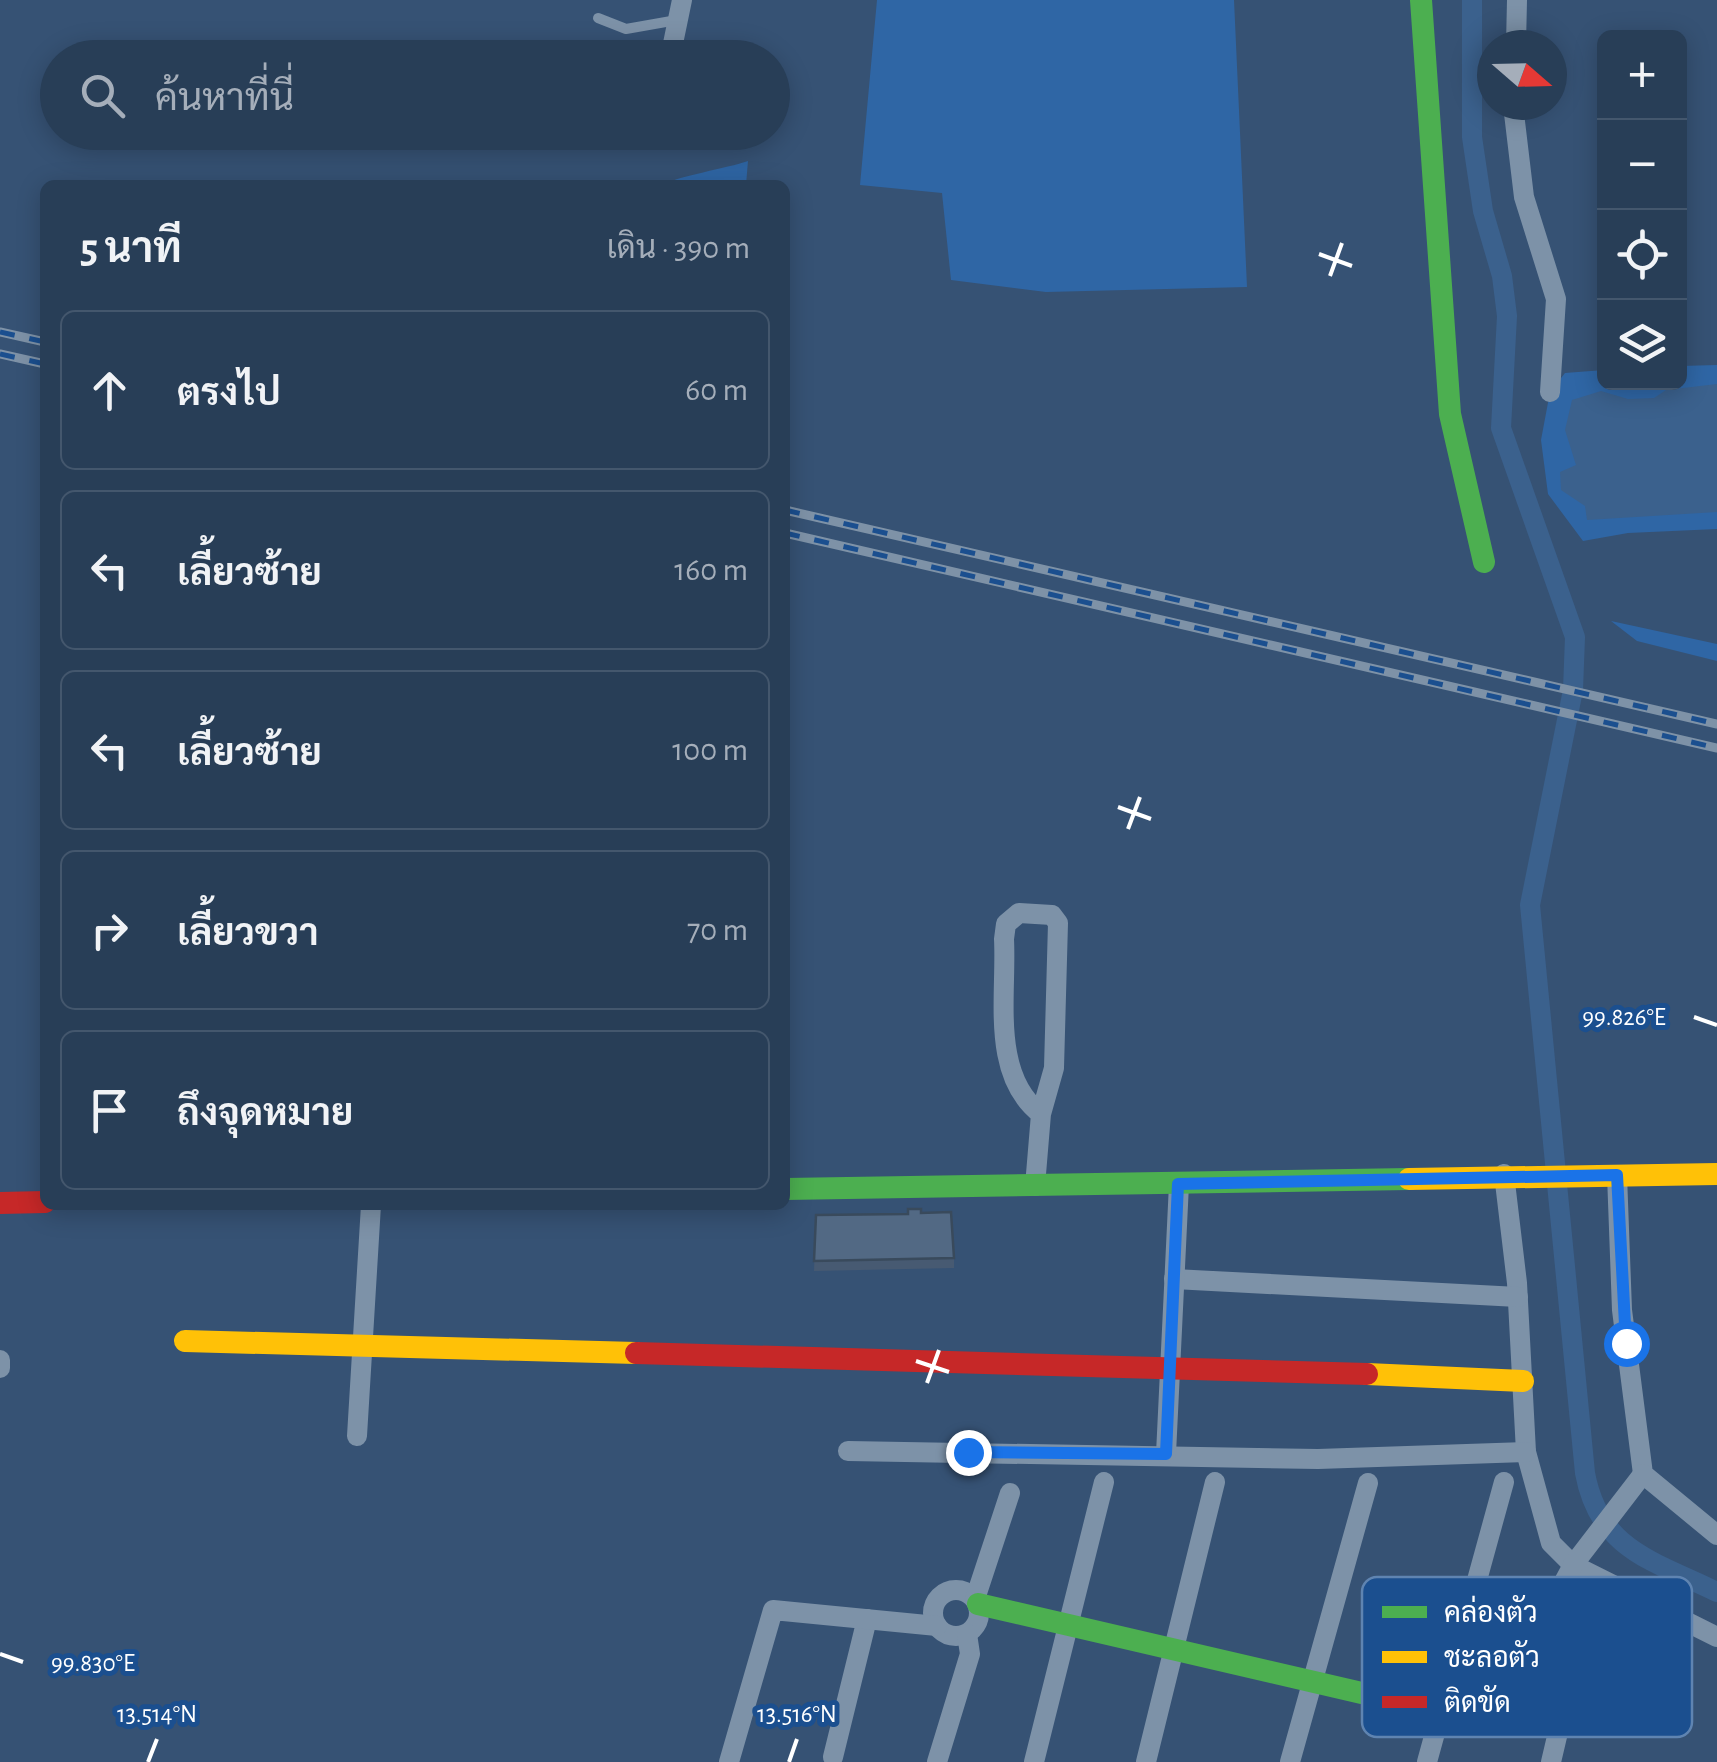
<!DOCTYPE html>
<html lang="th">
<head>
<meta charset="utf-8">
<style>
  body { margin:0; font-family:"Alegreya Sans",Sarabun,sans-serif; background:#30455d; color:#f1f3f6 }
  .controls { position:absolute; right:30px; top:30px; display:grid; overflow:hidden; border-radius:15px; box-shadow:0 5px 25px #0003 }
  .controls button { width:90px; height:90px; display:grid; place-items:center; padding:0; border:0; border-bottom:2px solid #44576d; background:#283e57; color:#f1f3f6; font:50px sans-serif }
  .compass { position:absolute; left:1477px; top:30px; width:90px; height:90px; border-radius:50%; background:#283e57; box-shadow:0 5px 25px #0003; rotate:110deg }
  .stop { position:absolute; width:30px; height:30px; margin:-22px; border:8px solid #1a73e8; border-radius:50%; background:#fff }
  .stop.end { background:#1a73e8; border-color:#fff; box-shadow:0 2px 10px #0008 }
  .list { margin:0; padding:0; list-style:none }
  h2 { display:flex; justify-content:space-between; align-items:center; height:130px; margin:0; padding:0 40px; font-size:42px }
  h2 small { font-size:32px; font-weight:400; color:#a5aeba }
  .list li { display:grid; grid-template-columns:65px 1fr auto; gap:30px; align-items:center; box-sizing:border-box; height:160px; margin:0 20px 20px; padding:0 20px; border:2px solid #44576d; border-radius:15px }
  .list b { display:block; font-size:38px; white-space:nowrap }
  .list em { font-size:32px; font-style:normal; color:#a5aeba }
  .icon { flex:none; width:55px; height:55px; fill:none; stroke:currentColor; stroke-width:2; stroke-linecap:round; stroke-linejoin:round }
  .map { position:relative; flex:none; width:1717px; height:1762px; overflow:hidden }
  .search { position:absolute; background:#283e57; box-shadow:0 5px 25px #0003; left:40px; top:40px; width:750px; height:110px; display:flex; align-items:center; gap:25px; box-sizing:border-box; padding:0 35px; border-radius:55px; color:#a5aeba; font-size:38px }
  .panel { position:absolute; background:#283e57; box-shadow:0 5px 25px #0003; left:40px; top:180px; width:750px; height:1030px; border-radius:15px }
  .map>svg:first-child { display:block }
  .green { fill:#2f66a5 }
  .water { fill:#3b618d }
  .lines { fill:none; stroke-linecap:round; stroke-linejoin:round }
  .canal { stroke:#3b618d; stroke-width:20 }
  .lane { stroke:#7d92a8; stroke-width:10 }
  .street { stroke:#7d92a8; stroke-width:20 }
  .fast { stroke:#4caf50; stroke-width:22 }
  .slow { stroke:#ffc107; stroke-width:22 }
  .jam { stroke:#c62828; stroke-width:22 }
  .rail-casing { stroke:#7e92a7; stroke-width:9 }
  .rail { stroke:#1b4f8f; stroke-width:5; stroke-dasharray:15; stroke-linecap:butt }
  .wall { fill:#475a72 }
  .shaded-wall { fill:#394a5c }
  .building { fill:#526984; stroke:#394a5c; stroke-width:2.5 }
  .route { stroke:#1a73e8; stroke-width:12 }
  .ticks { fill:none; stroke:#fff; stroke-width:4 }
  .key { fill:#1b4f8f; stroke:#5f84b1; stroke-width:2.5 }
  .key-label { font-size:28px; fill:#fff }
  .ticks-label { font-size:25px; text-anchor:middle; fill:#fff; stroke:#1b4f8f; stroke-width:10; stroke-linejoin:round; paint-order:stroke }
</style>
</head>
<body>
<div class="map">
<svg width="1717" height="1762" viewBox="0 0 1717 1762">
  <rect width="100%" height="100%" fill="#365274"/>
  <g class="green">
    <polygon points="877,0 1234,0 1247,287 1046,292 951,280 942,193 860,185"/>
    <path d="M748 161 746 185H663C674 177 728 168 748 161Z"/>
    <polygon points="1717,365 1717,529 1628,533 1583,541 1548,494 1541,440 1550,392 1565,373 1604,370 1604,382 1680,382 1680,366"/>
    <polygon points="1611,621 1717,644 1717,661 1637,641"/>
  </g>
  <polygon class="water" points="1717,384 1717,512 1587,520 1585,506 1561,490 1560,472 1576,465 1565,430 1572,400 1601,391 1628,399 1654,398 1666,390"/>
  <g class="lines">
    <path class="canal" d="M1472 0V137L1483 211 1502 276 1507 316 1501 428 1575 637 1573 690 1530 905 1585 1473C1599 1550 1654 1561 1717 1592"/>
    <polyline class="lane" points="598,18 626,29 677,20"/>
    <g class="street">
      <polyline points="1516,45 1517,0"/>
      <polyline points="670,58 682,0"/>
      <polyline points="1513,105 1524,197 1556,299 1550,392"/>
      <polyline points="1504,1174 1517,1283 1526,1452 1551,1543 1573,1565 1717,1637"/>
      <polyline points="1617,1175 1622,1310 1643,1474 1717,1535"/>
      <path d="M1035 1186 1041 1114 1054 1068 1058 923 1052 915 1019 913 1006 924 1004 939C1007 995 990 1075 1041 1114"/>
      <polyline points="1174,1279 1518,1297"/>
      <polyline points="0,1360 0,1368"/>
      <polyline points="357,1436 371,1205"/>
      <polyline points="848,1451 1318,1459 1526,1452"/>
      <polyline points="1166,1454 1179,1184"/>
      <circle cx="956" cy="1613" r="23"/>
      <polyline points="975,1599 1010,1493"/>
      <circle cx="1529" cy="1633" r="30"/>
      <polyline points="1549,1610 1573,1565 1643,1474"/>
      <polyline points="833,1757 867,1619"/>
      <polyline points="729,1762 773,1610 937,1626"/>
      <polyline points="937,1762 970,1654 967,1634"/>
      <polyline points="1034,1762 1104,1482"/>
      <polyline points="1146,1762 1215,1482"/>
      <polyline points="1290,1762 1368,1483"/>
      <polyline points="1427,1762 1504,1482"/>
      <polyline points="1551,1762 1567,1694"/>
    </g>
    <g class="fast">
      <polyline points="1421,0 1450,414 1484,562"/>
      <polyline points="785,1189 1409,1179"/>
      <polyline points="978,1604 1366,1694 1445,1689 1484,1677"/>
      <polyline points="1501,1667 1513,1660"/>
    </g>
    <g class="slow">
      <polyline points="1409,1179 1717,1174"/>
      <polyline points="185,1341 636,1353"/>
      <polyline points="1367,1374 1523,1381"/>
    </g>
    <g class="jam">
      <polyline points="0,1203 45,1202"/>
      <polyline points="636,1353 1367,1374"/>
    </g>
    <defs>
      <g id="rail">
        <polyline points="0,332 45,342"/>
        <polyline points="0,354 45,364"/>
        <polyline points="785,510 1717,724"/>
        <polyline points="785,533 1717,748"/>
      </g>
    </defs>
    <use href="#rail" class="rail-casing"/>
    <use href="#rail" class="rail"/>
  </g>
  <g class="wall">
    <polygon points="816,1215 954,1258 954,1268 814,1271"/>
    <polygon points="1466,1648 1512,1680 1495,1693 1466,1654"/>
  </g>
  <polygon class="shaded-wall" points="1512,1675 1512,1680 1495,1693 1495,1687"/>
  <polygon class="building" points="908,1209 921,1209 921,1213 951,1212 954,1258 814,1261 816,1215 908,1214"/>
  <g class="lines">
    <polyline class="route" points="968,1452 1166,1454 1178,1184 1617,1175 1626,1343"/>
  </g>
  <path class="ticks" d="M1319 254 1352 266M1330 276 1342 243M1118 807 1151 819M1128 829 1140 797M1694 1017 1717 1025M916 1361 949 1372M927 1383 939 1350M0 1654 23 1662M148 1762 157 1739M789 1762 797 1739"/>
  <rect x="1362" y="1577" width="330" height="160" rx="15" class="key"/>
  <rect x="1382" y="1606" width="45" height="12" fill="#4caf50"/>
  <rect x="1382" y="1651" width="45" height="12" fill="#ffc107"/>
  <rect x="1382" y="1696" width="45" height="12" fill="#c62828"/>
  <g class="key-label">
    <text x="1444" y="1622">คล่องตัว</text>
    <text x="1444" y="1667">ชะลอตัว</text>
    <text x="1444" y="1712">ติดขัด</text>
  </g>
  <g class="ticks-label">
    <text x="1624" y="1025">99.826°E</text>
    <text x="93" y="1671">99.830°E</text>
    <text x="157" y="1722">13.514°N</text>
    <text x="797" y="1722">13.516°N</text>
  </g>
</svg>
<div class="controls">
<button>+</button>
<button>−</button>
<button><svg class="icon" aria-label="locate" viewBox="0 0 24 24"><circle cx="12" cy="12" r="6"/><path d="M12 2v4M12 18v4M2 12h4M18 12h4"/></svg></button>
<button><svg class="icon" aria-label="layers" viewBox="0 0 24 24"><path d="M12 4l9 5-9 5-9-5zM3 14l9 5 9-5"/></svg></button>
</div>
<svg class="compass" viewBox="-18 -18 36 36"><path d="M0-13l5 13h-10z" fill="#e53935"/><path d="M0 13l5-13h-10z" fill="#a5aeba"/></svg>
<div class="stop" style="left:1626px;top:1343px"></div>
<div class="stop end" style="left:968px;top:1452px"></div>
<div class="search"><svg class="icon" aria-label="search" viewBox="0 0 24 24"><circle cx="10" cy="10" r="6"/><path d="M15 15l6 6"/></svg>ค้นหาที่นี่</div>
<section class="panel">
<h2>5 นาที<small>เดิน · 390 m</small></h2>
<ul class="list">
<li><svg class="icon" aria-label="ahead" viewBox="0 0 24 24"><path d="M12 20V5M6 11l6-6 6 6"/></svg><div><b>ตรงไป</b></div><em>60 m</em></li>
<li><svg class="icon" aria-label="left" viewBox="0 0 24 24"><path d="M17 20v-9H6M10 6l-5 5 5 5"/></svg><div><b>เลี้ยวซ้าย</b></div><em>160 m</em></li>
<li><svg class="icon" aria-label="left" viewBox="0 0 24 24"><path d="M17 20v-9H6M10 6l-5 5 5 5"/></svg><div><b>เลี้ยวซ้าย</b></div><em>100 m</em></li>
<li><svg class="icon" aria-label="right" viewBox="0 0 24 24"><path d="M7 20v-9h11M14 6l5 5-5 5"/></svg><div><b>เลี้ยวขวา</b></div><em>70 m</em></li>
<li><svg class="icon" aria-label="arrive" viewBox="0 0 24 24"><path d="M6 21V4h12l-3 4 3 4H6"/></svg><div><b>ถึงจุดหมาย</b></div></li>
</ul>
</section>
</div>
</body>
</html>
